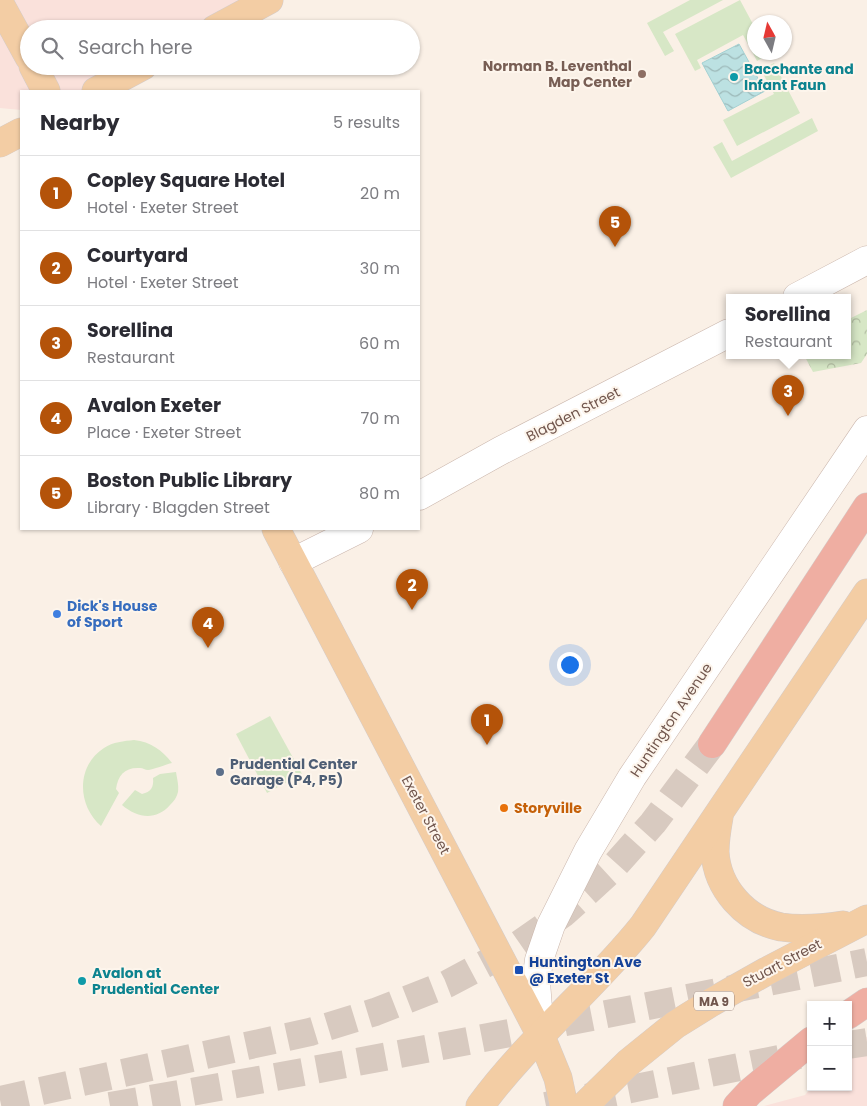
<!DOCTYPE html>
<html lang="en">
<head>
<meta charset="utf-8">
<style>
  body { margin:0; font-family:Poppins,sans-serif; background:#f2f2f3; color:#2b2b33 }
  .controls { position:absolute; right:15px; bottom:15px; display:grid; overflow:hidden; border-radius:0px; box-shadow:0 1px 4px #0004 }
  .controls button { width:45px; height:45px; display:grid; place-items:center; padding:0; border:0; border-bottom:1px solid #e1e1e2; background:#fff; color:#2b2b33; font:25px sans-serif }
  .compass { position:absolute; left:747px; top:15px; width:45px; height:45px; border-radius:50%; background:#fff; box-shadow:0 1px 4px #0004; rotate:352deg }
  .you { position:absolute; left:569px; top:664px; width:18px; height:18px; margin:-12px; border:4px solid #fff; border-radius:50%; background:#1a73e8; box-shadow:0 0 0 8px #1a73e833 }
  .badge { display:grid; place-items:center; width:32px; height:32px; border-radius:50%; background:#b45309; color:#fff; font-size:16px; font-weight:700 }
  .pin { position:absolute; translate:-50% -41px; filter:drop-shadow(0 1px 2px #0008) }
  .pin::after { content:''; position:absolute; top:26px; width:18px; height:15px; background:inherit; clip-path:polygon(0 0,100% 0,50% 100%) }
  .popup { position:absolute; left:726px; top:294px; width:125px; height:65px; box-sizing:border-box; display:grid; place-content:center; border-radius:0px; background:#fff; filter:drop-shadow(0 1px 4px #0005); font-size:16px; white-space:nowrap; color:#7c7c81 }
  .popup b { font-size:19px; color:#2b2b33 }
  .popup::after { content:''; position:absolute; left:50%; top:100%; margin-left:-10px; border:10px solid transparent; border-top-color:#fff }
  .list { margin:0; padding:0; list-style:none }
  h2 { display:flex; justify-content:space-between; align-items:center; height:65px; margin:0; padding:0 20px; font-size:21px }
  h2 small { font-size:16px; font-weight:400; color:#7c7c81 }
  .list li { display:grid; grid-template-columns:32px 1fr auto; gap:15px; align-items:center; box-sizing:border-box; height:75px; padding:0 20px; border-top:1px solid #e1e1e2 }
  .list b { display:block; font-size:19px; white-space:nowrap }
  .list p { margin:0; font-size:16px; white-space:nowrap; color:#7c7c81 }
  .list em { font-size:16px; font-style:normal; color:#7c7c81 }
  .icon { flex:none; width:28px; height:28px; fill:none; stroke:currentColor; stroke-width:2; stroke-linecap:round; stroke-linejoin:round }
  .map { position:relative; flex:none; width:867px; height:1106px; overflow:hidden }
  .search { position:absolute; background:#fff; box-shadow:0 1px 4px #0004; left:20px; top:20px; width:400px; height:55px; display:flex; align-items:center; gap:12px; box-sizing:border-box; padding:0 18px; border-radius:28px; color:#7c7c81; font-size:19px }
  .panel { position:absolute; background:#fff; box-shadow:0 1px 4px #0004; left:20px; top:90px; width:400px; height:440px; border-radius:0px }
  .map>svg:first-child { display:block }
  .commercial { fill:#fae1db }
  .forest { fill:url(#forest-crowns) }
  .garden { fill:#d7e7c6 }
  .water { fill:url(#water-waves); stroke:#a3d1d3 }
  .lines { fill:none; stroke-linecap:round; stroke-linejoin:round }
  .highway-tunnel { stroke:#d8cac0; stroke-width:28; stroke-dasharray:28 14; stroke-linecap:butt }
  .minor-casing { stroke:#cbb7ad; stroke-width:29 }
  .major-casing { stroke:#d4ccca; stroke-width:29 }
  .highway-casing { stroke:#d4ccca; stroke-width:29 }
  .minor { stroke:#fff; stroke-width:28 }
  .major { stroke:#f3cda4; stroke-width:28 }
  .highway { stroke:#efaea2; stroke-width:28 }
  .education-dot { fill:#8d6e63; stroke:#fdf5ec; stroke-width:2 }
  .culture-dot { fill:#0f9aa8; stroke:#fdf5ec; stroke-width:2 }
  .shop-dot { fill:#3f7fe0; stroke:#fdf5ec; stroke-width:2 }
  .service-dot { fill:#5c6f8a; stroke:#fdf5ec; stroke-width:2 }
  .food-dot { fill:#e8710a; stroke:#fdf5ec; stroke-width:2 }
  .transit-dot { fill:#1a4fb4; stroke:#fdf5ec; stroke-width:2 }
  .labels { text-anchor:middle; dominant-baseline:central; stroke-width:4; stroke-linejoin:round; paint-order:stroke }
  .shield { fill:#fdf5ec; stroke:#9b867d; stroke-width:1 }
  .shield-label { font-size:12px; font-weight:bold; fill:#71564d }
  .education-label { font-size:14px; font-weight:bold; fill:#785e54; stroke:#fdf5ec; text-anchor:end }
  .culture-label { font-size:14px; font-weight:bold; fill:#0d838f; stroke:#fdf5ec; text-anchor:start }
  .street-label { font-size:14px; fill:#71564d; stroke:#fdf5ec }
  .shop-label { font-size:14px; font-weight:bold; fill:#366cbe; stroke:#fdf5ec; text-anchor:start }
  .service-label { font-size:14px; font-weight:bold; fill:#4e5e75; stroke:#fdf5ec; text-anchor:start }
  .food-label { font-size:14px; font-weight:bold; fill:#c56008; stroke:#fdf5ec; text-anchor:start }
  .transit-label { font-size:14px; font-weight:bold; fill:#164399; stroke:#fdf5ec; text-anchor:start }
</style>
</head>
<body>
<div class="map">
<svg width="867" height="1106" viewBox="0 0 867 1106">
  <defs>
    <pattern id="forest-crowns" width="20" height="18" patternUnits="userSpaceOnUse" patternTransform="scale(1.25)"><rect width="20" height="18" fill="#d7e7c6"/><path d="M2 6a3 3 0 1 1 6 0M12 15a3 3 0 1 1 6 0" fill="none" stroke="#b3bea3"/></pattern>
    <pattern id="water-waves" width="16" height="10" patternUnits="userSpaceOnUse" patternTransform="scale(1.25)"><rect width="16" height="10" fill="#bce1e2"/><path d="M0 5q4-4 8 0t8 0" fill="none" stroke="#9db9b9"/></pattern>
  </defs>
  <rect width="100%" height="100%" fill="#faf0e6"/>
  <g class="commercial">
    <polygon points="0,0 265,0 212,29 29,29 29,66 142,66 96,91 21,91 21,110 0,108"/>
    <polygon points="867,1037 867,1106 764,1106 805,1095 812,1087 848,1087 848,1044 852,1039"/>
  </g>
  <polygon class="forest" points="867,310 867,354 861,363 813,372 804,355 847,355 847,320"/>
  <g class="garden">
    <polygon points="690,0 723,0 663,32 674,51 665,56 647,23"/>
    <polygon points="740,0 754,26 754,52 768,53 769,54 757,61 743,35 697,60 701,68 695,71 675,34"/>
    <polygon points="774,63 800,113 737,146 723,120 774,94 761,70"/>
    <polygon points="812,118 818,131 731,178 713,147 722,142 732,161"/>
    <polygon points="270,716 302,774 267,793 236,734"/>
    <path d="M134 740C151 742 162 750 172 763 167 764 152 770 148 770 145 770 143 768 140 768 125 767 118 775 116 789L119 793 101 826C77 805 76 766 104 748 113 742 124 741 134 740Z"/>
    <path d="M176 772C177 779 179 785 178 792 177 797 174 801 170 805 156 821 137 818 122 805L135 790 142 794C151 792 154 787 153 778L160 774Z"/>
  </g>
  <polygon class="water" points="739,44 765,91 728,111 702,63"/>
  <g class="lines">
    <g class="highway-tunnel">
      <polyline points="848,1045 867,1042"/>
      <polyline points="0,1100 310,1032 375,1012 447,984 511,950 564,913 609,872 653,823 712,744"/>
      <path d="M110 1106C363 1063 615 1013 867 962"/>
      <polyline points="546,1106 799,1055"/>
    </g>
    <defs>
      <g id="minor">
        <polyline points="797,297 867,260"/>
        <polyline points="419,496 500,451 729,333"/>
        <polyline points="293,562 359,529"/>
        <polyline points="540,1034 536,982 539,960 551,925 588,851 632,777 867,430"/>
      </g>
      <g id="major">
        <polyline points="0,4 29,57"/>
        <polyline points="215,29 269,0"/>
        <polyline points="33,66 46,91"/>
        <polyline points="96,91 143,66"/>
        <polyline points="0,143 21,132"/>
        <polyline points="276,529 540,1034 558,1078 564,1106"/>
        <path d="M719 817C717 828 715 840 715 852 717 888 745 920 781 927 802 930 823 928 843 925"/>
        <path d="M480 1106C528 1040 593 989 643 926L867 593"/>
        <polyline points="584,1106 628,1063 675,1025 712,1002 767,971 867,919"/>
      </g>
      <g id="highway">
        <polyline points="712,744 867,507"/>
        <polyline points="848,1015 867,1002"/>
        <polyline points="737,1106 750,1092 811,1041"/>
      </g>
    </defs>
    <use href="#minor" class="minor-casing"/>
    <use href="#major" class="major-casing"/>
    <use href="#highway" class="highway-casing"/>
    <use href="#minor" class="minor"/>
    <use href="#major" class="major"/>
    <use href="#highway" class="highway"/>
  </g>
  <circle class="education-dot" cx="642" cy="74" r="5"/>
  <g class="culture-dot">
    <circle cx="734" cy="77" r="5"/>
    <circle cx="82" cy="981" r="5"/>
  </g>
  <circle class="shop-dot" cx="57" cy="614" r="5"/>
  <circle class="service-dot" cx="220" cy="772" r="5"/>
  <circle class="food-dot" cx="504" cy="808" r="5"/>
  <rect class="transit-dot" x="514" y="965" width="10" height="10" rx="2.5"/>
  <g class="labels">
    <rect class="shield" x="694" y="991.5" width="40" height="19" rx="4"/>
    <g class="shield-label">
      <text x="714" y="1001">MA 9</text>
    </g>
    <g class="education-label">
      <text x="632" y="66">Norman B. Leventhal<tspan x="632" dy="16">Map Center</tspan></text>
    </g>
    <g class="culture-label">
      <text x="744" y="69">Bacchante and<tspan x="744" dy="16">Infant Faun</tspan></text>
      <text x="92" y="973">Avalon at<tspan x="92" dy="16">Prudential Center</tspan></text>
    </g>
    <g class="street-label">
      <text transform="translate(573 414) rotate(-27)">Blagden Street</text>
      <text transform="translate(671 720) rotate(-56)">Huntington Avenue</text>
      <text transform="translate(426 815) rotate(62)">Exeter Street</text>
      <text transform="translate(782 963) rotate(-28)">Stuart Street</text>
    </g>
    <g class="shop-label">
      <text x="67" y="606">Dick's House<tspan x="67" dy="16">of Sport</tspan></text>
    </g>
    <g class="service-label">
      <text x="230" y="764">Prudential Center<tspan x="230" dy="16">Garage (P4, P5)</tspan></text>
    </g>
    <g class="food-label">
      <text x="514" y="808">Storyville</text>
    </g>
    <g class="transit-label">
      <text x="529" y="962">Huntington Ave<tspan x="529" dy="16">@ Exeter St</tspan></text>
    </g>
  </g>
</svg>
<div class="controls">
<button>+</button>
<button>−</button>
</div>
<svg class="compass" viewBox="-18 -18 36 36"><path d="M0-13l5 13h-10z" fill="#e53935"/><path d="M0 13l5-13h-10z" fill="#7c7c81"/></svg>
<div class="you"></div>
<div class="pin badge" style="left:487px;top:745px">1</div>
<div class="pin badge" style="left:412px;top:610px">2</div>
<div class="pin badge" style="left:788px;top:416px">3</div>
<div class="popup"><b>Sorellina</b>Restaurant</div>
<div class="pin badge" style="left:208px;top:648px">4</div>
<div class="pin badge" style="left:615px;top:247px">5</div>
<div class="search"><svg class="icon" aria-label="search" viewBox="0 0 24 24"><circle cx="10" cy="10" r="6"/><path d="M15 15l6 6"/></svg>Search here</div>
<section class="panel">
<h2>Nearby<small>5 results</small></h2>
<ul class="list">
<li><span class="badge">1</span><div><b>Copley Square Hotel</b><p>Hotel · Exeter Street</p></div><em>20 m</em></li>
<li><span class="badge">2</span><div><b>Courtyard</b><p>Hotel · Exeter Street</p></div><em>30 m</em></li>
<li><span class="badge">3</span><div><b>Sorellina</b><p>Restaurant</p></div><em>60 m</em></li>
<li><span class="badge">4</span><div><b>Avalon Exeter</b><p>Place · Exeter Street</p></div><em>70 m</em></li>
<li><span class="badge">5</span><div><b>Boston Public Library</b><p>Library · Blagden Street</p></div><em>80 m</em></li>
</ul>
</section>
</div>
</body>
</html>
